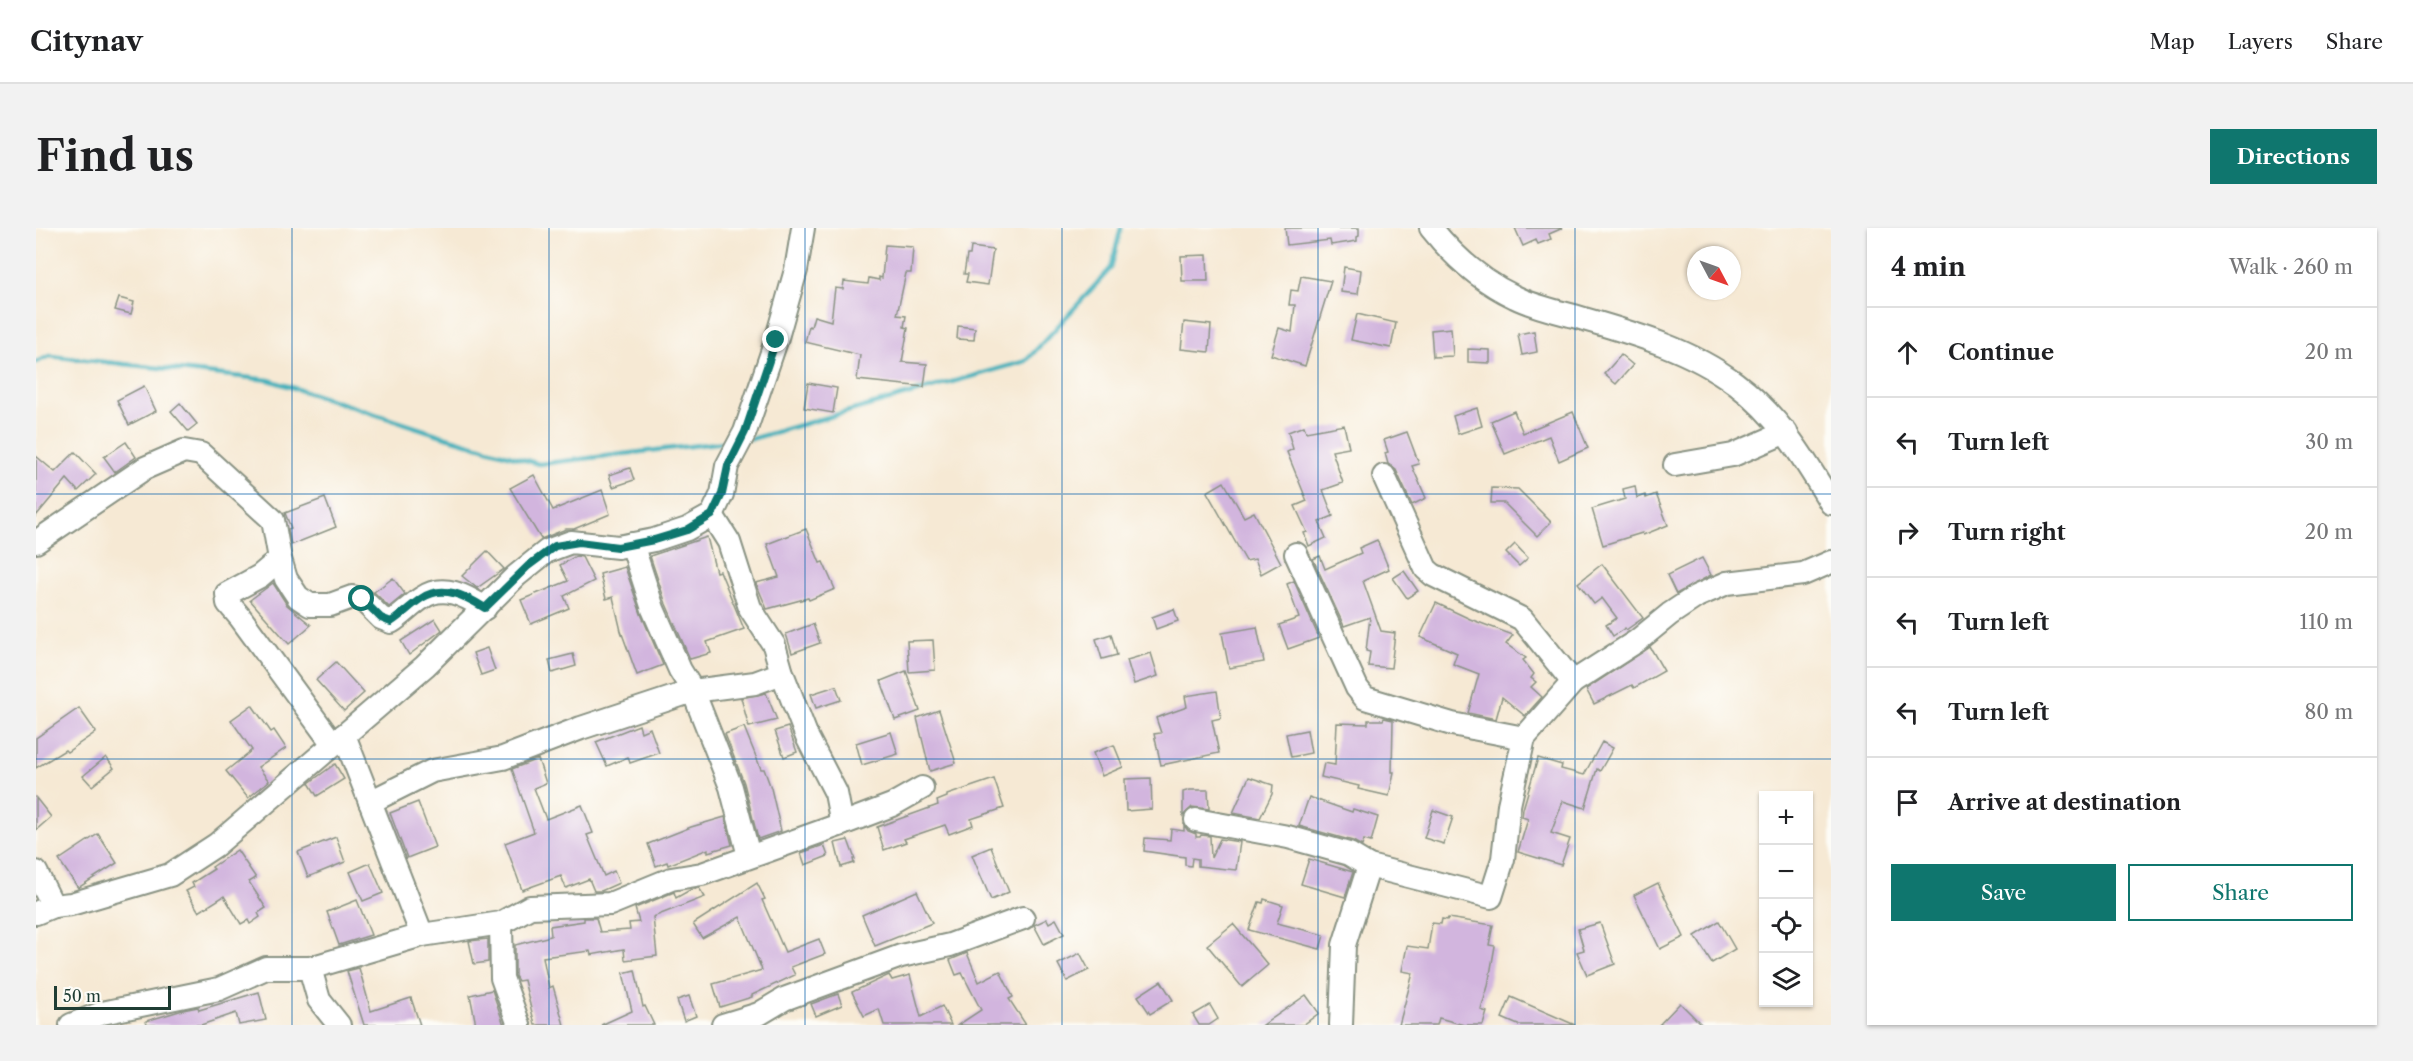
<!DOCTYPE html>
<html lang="en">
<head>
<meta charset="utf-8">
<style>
  body { margin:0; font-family:"Libre Caslon Text",serif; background:#f2f2f2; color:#202124 }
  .controls { position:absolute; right:18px; bottom:18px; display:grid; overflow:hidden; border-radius:0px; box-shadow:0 2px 4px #0004 }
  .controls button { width:54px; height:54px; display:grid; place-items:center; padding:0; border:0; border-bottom:2px solid #e0e0e0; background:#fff; color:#202124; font:30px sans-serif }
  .compass { position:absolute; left:1651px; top:18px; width:54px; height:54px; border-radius:50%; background:#fff; box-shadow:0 2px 4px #0004; rotate:131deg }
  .scale { position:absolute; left:18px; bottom:15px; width:117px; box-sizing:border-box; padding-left:6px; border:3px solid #1f3d34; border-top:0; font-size:16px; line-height:21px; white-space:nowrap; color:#1f3d34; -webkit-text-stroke:4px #fdfcf7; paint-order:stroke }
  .stop { position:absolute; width:18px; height:18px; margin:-14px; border:4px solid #0f766e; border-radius:50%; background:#fff }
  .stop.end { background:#0f766e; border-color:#fff; box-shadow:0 2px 6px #0008 }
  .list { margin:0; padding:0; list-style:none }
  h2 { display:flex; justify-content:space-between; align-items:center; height:78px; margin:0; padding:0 24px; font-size:26px }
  h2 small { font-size:20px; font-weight:400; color:#757577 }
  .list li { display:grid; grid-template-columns:39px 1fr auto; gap:18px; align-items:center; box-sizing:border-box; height:90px; padding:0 24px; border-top:2px solid #e0e0e0 }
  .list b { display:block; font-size:22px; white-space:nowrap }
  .list em { font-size:20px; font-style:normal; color:#757577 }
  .actions { display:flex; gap:12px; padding:18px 24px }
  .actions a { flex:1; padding:14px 0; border:2px solid #0f766e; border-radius:0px; text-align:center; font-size:21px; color:#0f766e }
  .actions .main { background:#0f766e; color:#fff }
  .icon { flex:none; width:33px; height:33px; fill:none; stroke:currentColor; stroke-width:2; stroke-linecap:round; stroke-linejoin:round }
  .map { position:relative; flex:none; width:1795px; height:797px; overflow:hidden; border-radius:0px }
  header { display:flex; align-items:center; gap:36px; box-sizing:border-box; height:84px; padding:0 30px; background:#fff; border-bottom:2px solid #e0e0e0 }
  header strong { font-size:28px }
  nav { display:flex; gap:33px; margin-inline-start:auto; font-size:21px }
  .intro { display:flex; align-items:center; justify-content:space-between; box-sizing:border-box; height:144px; padding:0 36px }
  h1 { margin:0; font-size:42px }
  .button { padding:15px 27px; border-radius:0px; background:#0f766e; color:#fff; font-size:21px; font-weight:700 }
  main { display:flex; gap:36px; padding:0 36px }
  aside { flex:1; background:#fff; border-radius:0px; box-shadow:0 2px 4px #0004 }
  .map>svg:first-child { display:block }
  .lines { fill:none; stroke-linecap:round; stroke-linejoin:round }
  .stream { stroke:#40b0bb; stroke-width:4.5 }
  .building { fill:#d2b5de }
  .minor-casing { stroke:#8a9384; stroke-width:26 }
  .minor { stroke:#fff; stroke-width:22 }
  .route { stroke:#0f766e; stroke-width:8 }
  .grid { fill:none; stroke:#1f6fb2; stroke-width:1.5; stroke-opacity:0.55 }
</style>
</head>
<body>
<header>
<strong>Citynav</strong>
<nav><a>Map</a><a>Layers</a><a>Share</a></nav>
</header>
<div class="intro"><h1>Find us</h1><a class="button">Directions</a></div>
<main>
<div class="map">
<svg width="1795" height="797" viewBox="0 0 1795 797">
  <rect width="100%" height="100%" fill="#fdfcf7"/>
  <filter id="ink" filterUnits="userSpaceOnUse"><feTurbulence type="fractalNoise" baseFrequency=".0167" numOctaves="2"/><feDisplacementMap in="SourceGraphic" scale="12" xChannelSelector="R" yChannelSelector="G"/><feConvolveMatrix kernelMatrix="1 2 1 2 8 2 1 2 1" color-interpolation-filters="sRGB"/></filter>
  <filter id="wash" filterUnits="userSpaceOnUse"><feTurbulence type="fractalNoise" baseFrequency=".008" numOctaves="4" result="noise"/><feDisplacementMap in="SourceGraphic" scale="24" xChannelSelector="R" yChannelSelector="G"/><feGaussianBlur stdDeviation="1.35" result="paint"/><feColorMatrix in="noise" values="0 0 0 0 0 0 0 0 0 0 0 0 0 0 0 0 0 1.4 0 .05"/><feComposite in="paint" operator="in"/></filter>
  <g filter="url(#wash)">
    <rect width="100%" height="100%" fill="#f6e9d4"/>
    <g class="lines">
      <g class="stream">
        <polyline points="0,134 14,128 233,152 407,208 503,236 697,213"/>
        <polyline points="715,211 990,133 1075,40 1085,0"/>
      </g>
    </g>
    <g id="blocks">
      <g class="building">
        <polygon points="1249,0 1323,0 1323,8 1321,9 1321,13 1295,17 1294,12 1251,17"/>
        <polygon points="1479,0 1527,0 1513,6 1515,11 1502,16 1500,12 1487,18"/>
        <polygon points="849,17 877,19 875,45 870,45 861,87 870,88 868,99 872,100 866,134 891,136 888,159 821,152 824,127 769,114 773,98 775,99 778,88 795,93 799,60 807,61 808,53 832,56 833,50 843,52 843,49 846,50"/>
        <polygon points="935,19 957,22 952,57 930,54 932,46 928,46 931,27 934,27"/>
        <polygon points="1171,27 1172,53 1146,53 1145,28"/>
        <polygon points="1308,39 1325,42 1322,66 1305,64"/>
        <polygon points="1265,48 1295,53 1269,138 1235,127 1243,100 1256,104 1259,77 1253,77 1255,62 1262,63"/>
        <polygon points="83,70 98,74 95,86 79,82"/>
        <polygon points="1321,86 1360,95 1355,120 1315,112"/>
        <polygon points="1148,94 1175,97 1173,124 1145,121"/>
        <polygon points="922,98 939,100 938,112 921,111"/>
        <polygon points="1415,100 1417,128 1397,129 1395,102"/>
        <polygon points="1498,103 1501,124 1486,127 1482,106"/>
        <polygon points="1432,121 1454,122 1454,135 1432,134"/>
        <polygon points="1585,127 1597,137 1580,156 1568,146"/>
        <polygon points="772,155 801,160 797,185 768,180"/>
        <polygon points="108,158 120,183 93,197 81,172"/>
        <polygon points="144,175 161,196 152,203 135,183"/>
        <polygon points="1441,180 1446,198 1422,206 1417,188"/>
        <polygon points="1478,183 1487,205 1537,184 1552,220 1523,233 1513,208 1469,226 1455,193"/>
        <polygon points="1308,197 1313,220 1296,223 1307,255 1287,262 1297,288 1283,294 1290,310 1273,318 1268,305 1271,304 1259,278 1271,273 1251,224 1257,221 1252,204 1268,198 1270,204"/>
        <polygon points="1371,204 1383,236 1376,238 1390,270 1376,277 1360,242 1352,236 1349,225 1352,224 1348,212"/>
        <polygon points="90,214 100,229 79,244 68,229"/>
        <polygon points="39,224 60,246 42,263 31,251 0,288 0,228 19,244"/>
        <polygon points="594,240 598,252 577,259 573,247"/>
        <polygon points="498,247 517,282 566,262 574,286 538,301 530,301 505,311 474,260"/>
        <polygon points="1188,254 1208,289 1218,284 1245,335 1225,346 1219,331 1210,333 1171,264"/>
        <polygon points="1599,258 1601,270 1609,267 1610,270 1620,266 1632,297 1607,307 1606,305 1567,317 1556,281 1589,271 1587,261"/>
        <polygon points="1456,260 1482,261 1515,294 1501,308 1468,275 1455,275"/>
        <polygon points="289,270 300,299 255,317 252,301 255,300 249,285"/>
        <polygon points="770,301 784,335 787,334 799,361 773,372 772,370 731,381 720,355 743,349 731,316"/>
        <polygon points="671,309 680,344 684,343 708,401 671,414 675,425 654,431 630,376 614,328"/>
        <polygon points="1341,312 1353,341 1327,353 1345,403 1359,405 1355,440 1332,438 1334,424 1330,423 1334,389 1308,398 1277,331 1284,328 1289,341 1325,325 1323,320"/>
        <polygon points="1479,316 1492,330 1483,338 1470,325"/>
        <polygon points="451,323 468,341 441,360 426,348"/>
        <polygon points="540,328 546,329 558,353 528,368 533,380 495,396 485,372 532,353 524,337"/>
        <polygon points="1666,330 1675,347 1640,366 1631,347"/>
        <polygon points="1566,336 1607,390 1590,402 1589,400 1577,408 1570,397 1581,390 1566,370 1558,376 1542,355"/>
        <polygon points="589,339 605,386 627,437 601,447 585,403 577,369 570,371 564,346"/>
        <polygon points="1368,343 1382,363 1371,370 1357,350"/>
        <polygon points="357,350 369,366 353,379 338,364"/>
        <polygon points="1258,353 1283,410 1252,421 1243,397 1263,390 1251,356"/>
        <polygon points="237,355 251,377 275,397 253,416 214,372"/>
        <polygon points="1400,375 1434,391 1477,407 1470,416 1490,430 1487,432 1498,446 1495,450 1500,454 1495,459 1506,469 1489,488 1466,469 1460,491 1432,485 1443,446 1417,436 1421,425 1384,409"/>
        <polygon points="1138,381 1142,393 1120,401 1116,389"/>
        <polygon points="399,391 406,402 373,427 365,413"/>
        <polygon points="777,396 784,415 756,425 750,406"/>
        <polygon points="1221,399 1228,434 1193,440 1186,405"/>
        <polygon points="1075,406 1081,427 1066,431 1060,411"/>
        <polygon points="897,412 899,442 873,444 871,413"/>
        <polygon points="1614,419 1628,443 1598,460 1596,457 1558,476 1550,461"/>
        <polygon points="451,420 459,442 445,447 437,425"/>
        <polygon points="1115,425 1122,448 1098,456 1091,432"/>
        <polygon points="537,426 540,438 516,445 513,432"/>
        <polygon points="300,434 328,465 308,483 280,452"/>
        <polygon points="870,443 884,483 859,492 845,453"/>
        <polygon points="800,458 805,472 780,480 775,466"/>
        <polygon points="1181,463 1185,490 1176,492 1183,525 1125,537 1118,506 1125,505 1120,490 1151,479 1149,468"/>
        <polygon points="730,465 741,492 713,499 705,470"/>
        <polygon points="216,477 235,504 238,502 250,520 222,539 233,553 212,570 190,543 216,522 195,492"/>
        <polygon points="43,480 60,504 31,524 29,522 0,540 0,510"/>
        <polygon points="903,482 920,535 894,543 881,490"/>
        <polygon points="1348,490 1357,492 1356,544 1358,544 1353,568 1322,561 1323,558 1285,549 1288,535 1299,537 1301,495 1332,496 1332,492 1347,492"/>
        <polygon points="603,497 605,504 614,500 623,525 594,535 592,529 571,538 560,514"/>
        <polygon points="708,499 725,541 728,541 735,560 745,603 722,611 708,555 689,506"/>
        <polygon points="752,499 761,524 748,529 739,503"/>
        <polygon points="1271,502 1275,525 1255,529 1250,506"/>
        <polygon points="855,504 862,526 826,537 820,515"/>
        <polygon points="1566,514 1577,520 1564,543 1561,541 1549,580 1527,573 1515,605 1534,611 1525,637 1482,624 1492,591 1486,589 1487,581 1502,530 1526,537 1525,541 1548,547"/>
        <polygon points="1078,517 1087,539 1066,548 1057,525"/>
        <polygon points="70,529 78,540 56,558 47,548"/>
        <polygon points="502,531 510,555 498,560 510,591 546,577 557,605 551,607 568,648 578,643 583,655 565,663 558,663 553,651 530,660 525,648 486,662 469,615 498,604 476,541"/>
        <polygon points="299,536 308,551 281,568 273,555"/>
        <polygon points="1213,549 1237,557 1236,566 1224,590 1197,585"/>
        <polygon points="1115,550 1116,581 1090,583 1089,551"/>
        <polygon points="958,551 968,580 935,591 937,597 913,606 909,597 868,611 870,614 848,622 841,599 902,577 901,573 911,569 911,567"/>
        <polygon points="1154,562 1172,562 1173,581 1156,579 1147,588 1147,564"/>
        <polygon points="1273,569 1316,584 1317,581 1342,589 1335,614 1328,612 1326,618 1317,613 1263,598"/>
        <polygon points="0,570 15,589 0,602"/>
        <polygon points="382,574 399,619 371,630 354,585"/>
        <polygon points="1397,582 1417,589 1408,616 1388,610"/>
        <polygon points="689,589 696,617 672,624 672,621 632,637 631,634 620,638 612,616 655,599"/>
        <polygon points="1148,597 1152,603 1160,606 1160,609 1164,609 1165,607 1174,608 1175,630 1184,611 1204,614 1200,642 1162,638 1162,631 1156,630 1155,638 1149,637 1149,629 1108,623 1109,610 1134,612 1135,601 1148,603"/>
        <polygon points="62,606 81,635 42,660 23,632"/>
        <polygon points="300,609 309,634 272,649 262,624"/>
        <polygon points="812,612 819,631 817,631 818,635 805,639 799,615"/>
        <polygon points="788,617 792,628 769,637 765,625"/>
        <polygon points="955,619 973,664 955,672 936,627"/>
        <polygon points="201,622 220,650 213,654 230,680 222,685 224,689 214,696 212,692 205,696 188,668 163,684 150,663 158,659 156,655 178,641 176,639"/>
        <polygon points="1273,631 1317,644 1309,669 1265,656"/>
        <polygon points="334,635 347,665 327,673 314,644"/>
        <polygon points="721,655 729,671 726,672 749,724 783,711 789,726 755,739 759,747 716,767 716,769 684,779 677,756 726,742 704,689 666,710 657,696"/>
        <polygon points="1622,655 1648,709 1624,721 1598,667"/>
        <polygon points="663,660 669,669 617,689 621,728 589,732 588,721 555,727 554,723 507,729 513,760 517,758 528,797 499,797 488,752 482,753 479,748 479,717 515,708 514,698 548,693 548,690 560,690 564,704 594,702 593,695 603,694 599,680 638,664 640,670 654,662"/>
        <polygon points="881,663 896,695 839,718 826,687"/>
        <polygon points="1228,671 1247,677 1241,695 1288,707 1284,721 1213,702 1223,674 1227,675"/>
        <polygon points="321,672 335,707 303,717 291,684"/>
        <polygon points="1412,690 1457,697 1453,717 1459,718 1452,758 1445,782 1451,784 1447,797 1428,797 1403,790 1401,797 1363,797 1377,745 1366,743 1371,718 1392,721 1396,695 1405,696 1406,691 1411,692"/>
        <polygon points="1011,691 1013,695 1020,691 1028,706 1008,716 998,697"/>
        <polygon points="1683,693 1699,721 1676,735 1659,708"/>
        <polygon points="1564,695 1579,736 1551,747 1541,724 1548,722 1542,701"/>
        <polygon points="1197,696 1232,737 1206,759 1171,717"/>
        <polygon points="452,711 452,734 438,736 433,713"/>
        <polygon points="931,725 943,754 964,743 977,769 973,771 990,797 922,797 945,782 926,745 920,747 914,732"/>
        <polygon points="1044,725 1053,742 1031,753 1022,736"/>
        <polygon points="323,740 335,783 375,770 384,797 328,797 311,743"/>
        <polygon points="599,742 607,779 609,778 618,797 565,797 596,783 587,745"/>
        <polygon points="853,747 856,752 874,747 885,789 906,778 915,797 848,797 843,781 828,788 816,764"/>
        <polygon points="1125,753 1137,772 1114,786 1102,768"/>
        <polygon points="456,762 468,797 440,797 434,767"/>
        <polygon points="223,764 230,792 203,797 200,785 165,797 111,797 110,793 147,782 162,779 163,782"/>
        <polygon points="802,766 806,777 780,788 775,776"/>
        <polygon points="1270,767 1283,785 1267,797 1227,797"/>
        <polygon points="653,768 660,788 648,793 641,772"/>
        <polygon points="1475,769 1539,797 1482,797 1466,790"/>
        <polygon points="1644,775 1666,797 1623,797"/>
        <polygon points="1174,777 1182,791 1173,797 1163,797 1157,787"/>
      </g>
    </g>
  </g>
  <g filter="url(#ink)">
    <use href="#blocks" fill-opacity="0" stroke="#8a9384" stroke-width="1.5"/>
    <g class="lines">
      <defs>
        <g id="minor">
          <path d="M1395 0C1418 29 1445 53 1479 69 1501 80 1525 84 1548 91 1600 106 1655 122 1699 155 1742 187 1768 230 1795 275"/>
          <polyline points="1639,237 1697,227 1750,204"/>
          <polyline points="1348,248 1390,341 1397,347 1486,391 1537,454 1601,413 1634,386 1661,368 1691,355 1767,346 1795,334"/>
          <polyline points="676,287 693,314 714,380 738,417 746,445 771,509 800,565 806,596"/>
          <path d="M0 314 109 240 148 223 165 226 237 292 244 331 250 351 262 369 274 377H294L316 369 326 371 345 390 355 394C366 387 375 377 386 370 407 355 430 368 449 380"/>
          <polyline points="596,316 617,381 644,442 657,463 695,559 713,628"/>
          <polyline points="1260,326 1321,460 1329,470 1416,496 1488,510"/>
          <polyline points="244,331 224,348 191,366 192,375 204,389 297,516"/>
          <polyline points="308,507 386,707"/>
          <polyline points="334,574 396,543 467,530 545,500 657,463 719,455 746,445"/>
          <polyline points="1160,592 1252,609 1313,626 1333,638 1455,669 1467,631 1473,577 1488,510 1537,454"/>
          <polyline points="0,644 17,678 0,685"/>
          <polyline points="17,678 35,676 134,647 180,617 389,438 480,348 511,323 535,314 582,319 618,312 651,301 676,287 686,266 691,238 709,204 740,113 760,42 767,0"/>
          <polyline points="465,695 466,750 483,797"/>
          <polyline points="274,740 283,772 303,797"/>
          <polyline points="35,797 66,785 183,761 230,740 274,740 386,707 465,695 494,679 574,676 635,651 666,646 806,596 856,577 886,560"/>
          <polyline points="687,797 723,786 748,771 865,728 914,717 987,690"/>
          <polyline points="1305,797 1308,717 1333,638"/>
        </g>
      </defs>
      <use href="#minor" class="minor-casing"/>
      <use href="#minor" class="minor"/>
    </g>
  </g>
  <g class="lines" filter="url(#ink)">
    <path class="route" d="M326 371 345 390 355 394C366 387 375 377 386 370 407 356 430 368 449 380L492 338 519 318 543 314 582 319 618 312 651 302 676 287 686 266 692 238 709 204 740 112"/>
  </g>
  <path class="grid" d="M256 0V797M513 0V797M769 0V797M1026 0V797M1282 0V797M1539 0V797M0 266H1795M0 531H1795"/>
</svg>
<div class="controls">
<button>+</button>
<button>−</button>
<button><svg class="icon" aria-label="locate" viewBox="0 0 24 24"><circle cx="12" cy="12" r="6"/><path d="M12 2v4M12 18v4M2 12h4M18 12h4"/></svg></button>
<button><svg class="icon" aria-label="layers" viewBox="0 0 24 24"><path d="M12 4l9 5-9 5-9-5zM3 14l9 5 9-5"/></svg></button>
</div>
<svg class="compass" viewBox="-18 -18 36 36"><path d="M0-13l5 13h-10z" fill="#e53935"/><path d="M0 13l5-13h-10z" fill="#757577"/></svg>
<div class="scale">50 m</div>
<div class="stop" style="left:326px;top:371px"></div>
<div class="stop end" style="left:740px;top:112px"></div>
</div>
<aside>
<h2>4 min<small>Walk · 260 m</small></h2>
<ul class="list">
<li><svg class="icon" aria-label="ahead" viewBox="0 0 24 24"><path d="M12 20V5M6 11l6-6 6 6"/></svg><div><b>Continue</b></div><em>20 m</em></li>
<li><svg class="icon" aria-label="left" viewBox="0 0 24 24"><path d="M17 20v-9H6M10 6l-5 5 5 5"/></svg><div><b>Turn left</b></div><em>30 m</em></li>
<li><svg class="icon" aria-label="right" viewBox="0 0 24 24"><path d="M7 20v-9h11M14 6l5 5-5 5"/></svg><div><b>Turn right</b></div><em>20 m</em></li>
<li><svg class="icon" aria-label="left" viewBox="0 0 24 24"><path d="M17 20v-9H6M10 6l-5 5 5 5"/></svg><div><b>Turn left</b></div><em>110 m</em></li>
<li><svg class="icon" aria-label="left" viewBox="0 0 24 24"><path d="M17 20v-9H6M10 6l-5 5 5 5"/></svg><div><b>Turn left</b></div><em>80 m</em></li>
<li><svg class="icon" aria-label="arrive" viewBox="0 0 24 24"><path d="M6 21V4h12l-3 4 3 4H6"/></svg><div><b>Arrive at destination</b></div></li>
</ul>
<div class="actions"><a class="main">Save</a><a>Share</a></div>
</aside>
</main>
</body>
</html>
